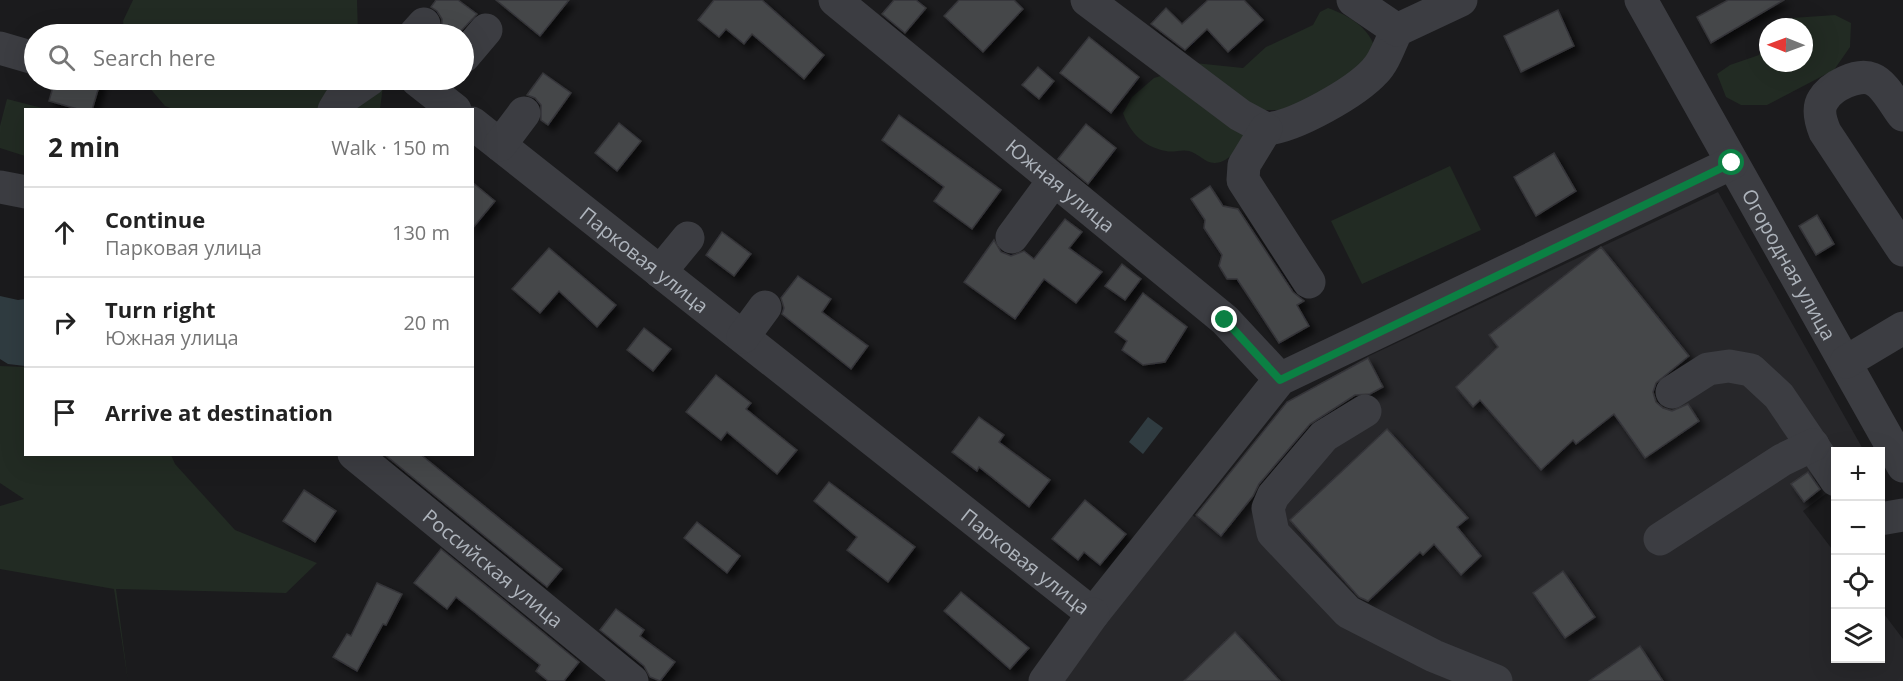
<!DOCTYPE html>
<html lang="en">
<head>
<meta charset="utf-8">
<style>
  body { margin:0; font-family:"Open Sans",sans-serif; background:#f2f2f2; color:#222 }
  .controls { position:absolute; right:18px; bottom:18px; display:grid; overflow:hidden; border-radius:0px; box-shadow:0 6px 24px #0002 }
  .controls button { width:54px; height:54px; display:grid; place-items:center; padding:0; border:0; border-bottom:2px solid #e0e0e0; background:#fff; color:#222; font:30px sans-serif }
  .compass { position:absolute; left:1759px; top:18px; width:54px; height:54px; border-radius:50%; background:#fff; box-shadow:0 6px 24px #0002; rotate:271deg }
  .stop { position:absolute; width:18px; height:18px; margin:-14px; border:4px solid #0b8043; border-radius:50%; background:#fff }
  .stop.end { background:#0b8043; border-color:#fff; box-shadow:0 2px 6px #0008 }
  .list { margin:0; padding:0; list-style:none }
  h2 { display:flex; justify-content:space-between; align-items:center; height:78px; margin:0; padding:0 24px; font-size:26px }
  h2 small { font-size:20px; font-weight:400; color:#767676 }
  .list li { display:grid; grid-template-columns:39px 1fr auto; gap:18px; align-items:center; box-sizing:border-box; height:90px; padding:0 24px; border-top:2px solid #e0e0e0 }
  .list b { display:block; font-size:22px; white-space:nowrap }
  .list p { margin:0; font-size:20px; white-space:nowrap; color:#767676 }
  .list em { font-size:20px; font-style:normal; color:#767676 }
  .icon { flex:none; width:33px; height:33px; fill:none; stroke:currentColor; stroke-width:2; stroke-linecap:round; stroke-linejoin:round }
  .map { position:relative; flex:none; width:1903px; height:681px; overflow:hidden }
  .search { position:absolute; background:#fff; box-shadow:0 6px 24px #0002; left:24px; top:24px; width:450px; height:66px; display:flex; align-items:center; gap:15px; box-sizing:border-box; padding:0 21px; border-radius:33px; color:#767676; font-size:22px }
  .panel { position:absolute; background:#fff; box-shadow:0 6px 24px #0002; left:24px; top:108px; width:450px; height:348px; border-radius:0px }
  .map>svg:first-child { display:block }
  .built { fill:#27272a }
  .green { fill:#222b23 }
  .water { fill:#303c41 }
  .building { fill:#45464a; stroke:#353539; stroke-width:1.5; filter:url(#shadow) }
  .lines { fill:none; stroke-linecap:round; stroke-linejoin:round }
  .minor { stroke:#3c3d42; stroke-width:33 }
  .route { stroke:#0b8043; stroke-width:8 }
  .labels { text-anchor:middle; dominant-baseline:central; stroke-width:5; stroke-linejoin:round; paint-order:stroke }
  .street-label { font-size:20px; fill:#aeb4bc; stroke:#151618 }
</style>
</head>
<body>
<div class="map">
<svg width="1903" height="681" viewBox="0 0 1903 681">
  <defs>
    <filter id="shadow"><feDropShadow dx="5.5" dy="5.5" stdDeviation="3" flood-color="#0009"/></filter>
  </defs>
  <rect width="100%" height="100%" fill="#1b1b1d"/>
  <polygon class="built" points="1718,192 1864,451 1836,452 1835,487 1803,511 1835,553 1836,658 1880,658 1881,610 1903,639 1903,681 1057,681 1188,512 1195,517 1287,402 1367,357"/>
  <g class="green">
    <polygon points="133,0 357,0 358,34 125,34 123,21"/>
    <path d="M1328 8C1350 16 1370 28 1376 51L1365 70 1288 110H1264C1253 127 1241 152 1223 161 1207 168 1201 154 1189 151 1182 149 1173 153 1166 151 1144 147 1130 133 1123 113L1132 97 1154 78 1167 74 1185 62 1243 68 1266 47 1313 25 1320 12Z"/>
    <polygon points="1835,15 1851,23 1850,47 1834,70 1767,105 1741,105 1726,97 1717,74 1730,65 1759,55 1768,39 1768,63 1804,63 1804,27 1778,27 1792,18"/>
    <polygon points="143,80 379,80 383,86 380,109 176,110 165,106"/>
    <polygon points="7,99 46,109 26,110 25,156 0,148 0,126"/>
    <polygon points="1450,166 1481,230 1362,284 1331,221"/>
    <polygon points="0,366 25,367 26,454 171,455 175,464 235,530 317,563 286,593 116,589 128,681 114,589 0,569 0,506 24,499 0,483"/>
  </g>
  <g class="water">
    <polygon points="0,296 18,300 25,299 25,366 8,364 0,359"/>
    <polygon points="1148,417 1163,428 1143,454 1129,442"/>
  </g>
  <g class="building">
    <polygon points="436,0 458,0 477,14 458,34 449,34 442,29 442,19 437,11 431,7"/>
    <polygon points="496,0 569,0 540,36"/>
    <polygon points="714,0 762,0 824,55 804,79 752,34 744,44 726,29 719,37 698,20"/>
    <polygon points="894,0 916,0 926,8 905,33 882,14"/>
    <polygon points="959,0 1014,0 1023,9 983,52 944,16"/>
    <polygon points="1208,0 1244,0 1263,20 1228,52 1207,29 1185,50 1151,24 1166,8 1182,24"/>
    <polygon points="1728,0 1784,0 1711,43 1697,17"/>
    <polygon points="1558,10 1574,46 1521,72 1504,36"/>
    <polygon points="1089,37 1139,77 1111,113 1060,73"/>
    <polygon points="1038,67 1054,81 1039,99 1022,85"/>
    <polygon points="543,73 571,93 548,125 541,120 541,105 535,98 527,95"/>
    <polygon points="55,80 101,80 92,110 81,110 49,101"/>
    <polygon points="899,115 1001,190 972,229 934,201 944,187 882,140"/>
    <polygon points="619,123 641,141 617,171 595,153"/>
    <polygon points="1086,124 1116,148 1088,184 1058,159"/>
    <polygon points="1554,153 1576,191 1536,216 1514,177"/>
    <polygon points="472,182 495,201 472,229"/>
    <polygon points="1210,186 1223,206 1238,209 1293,292 1304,301 1297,305 1309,326 1279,343 1237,279 1227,279 1219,266 1222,255 1204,228 1205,220 1191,199"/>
    <polygon points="1817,215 1834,244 1816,255 1799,226"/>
    <polygon points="1065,219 1082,232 1069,248 1102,272 1076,303 1044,279 1015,319 964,282 994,240 1001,252 1011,256 1024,251 1034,259"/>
    <polygon points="722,232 751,254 734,276 706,255"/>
    <polygon points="1601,247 1689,356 1656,383 1653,392 1656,402 1663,408 1672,411 1688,404 1699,421 1645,458 1614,414 1576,444 1573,440 1541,470 1480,400 1473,407 1456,387 1498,347 1489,335"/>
    <polygon points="549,248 616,305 597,327 559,291 540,313 512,289"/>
    <polygon points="1122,264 1141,279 1125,300 1105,286"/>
    <polygon points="798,276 831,299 822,312 868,346 851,369 782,314 784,308 781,298"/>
    <polygon points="1143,293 1187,327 1165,362 1143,365 1122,350 1127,341 1115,332"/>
    <polygon points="644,328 671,349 653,371 627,350"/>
    <polygon points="1368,358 1383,387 1370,394 1355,395 1310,424 1259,484 1253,496 1221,536 1196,515 1287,402"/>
    <polygon points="716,375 751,403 746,409 797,450 777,474 727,432 721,440 686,412"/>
    <polygon points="979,417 1004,435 999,442 1050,480 1029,507 979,467 977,471 952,452"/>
    <polygon points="1387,429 1468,518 1457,527 1481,556 1461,575 1434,544 1423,555 1420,552 1368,601 1359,597 1290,520"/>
    <polygon points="384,454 420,454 562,569 547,587"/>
    <polygon points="1808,472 1820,489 1804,502 1791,484"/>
    <polygon points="829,482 915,547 888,582 847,550 857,537 814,501"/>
    <polygon points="304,490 336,511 315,542 283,521"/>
    <polygon points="1085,500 1126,534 1100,565 1084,552 1078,560 1052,539"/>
    <polygon points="697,522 740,556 727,573 684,538"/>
    <polygon points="441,549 579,662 564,681 548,681 536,671 540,665 456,597 447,609 414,583"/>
    <polygon points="1563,571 1595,617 1565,638 1533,593"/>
    <polygon points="377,583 402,594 386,625 383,624 357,671 333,657 347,634 351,636"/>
    <polygon points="961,592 1029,648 1010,669 944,611"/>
    <polygon points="616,609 644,630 640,636 675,662 660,681 650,677 644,666 600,630"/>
    <polygon points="1235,632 1280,681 1184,681"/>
    <polygon points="1640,646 1663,681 1589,681"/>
  </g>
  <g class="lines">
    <g class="minor">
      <path id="s1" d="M835 0 1225 320 1280 379"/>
      <path d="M1087 0 1240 115 1266 129C1295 127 1356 92 1375 71 1385 61 1390 43 1397 30"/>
      <polyline points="1353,0 1397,30 1461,0"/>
      <path id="s2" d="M1641 0 1903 466"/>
      <polyline points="415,34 424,24"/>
      <polyline points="0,48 34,58"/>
      <polyline points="464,56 486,30"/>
      <polyline points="417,80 455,110"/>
      <polyline points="334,110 340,100 369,80"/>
      <path d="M1903 115C1895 105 1885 84 1872 79 1858 73 1831 86 1823 100 1817 109 1821 122 1825 132L1903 250"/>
      <path id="s3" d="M472 123 1093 614 1280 379 1732 163"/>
      <polyline points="1266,129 1244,165 1243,180 1309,282"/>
      <polyline points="500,145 524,113"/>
      <polyline points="0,187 26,192"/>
      <polyline points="1012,237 1054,180"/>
      <polyline points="660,272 688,238"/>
      <polyline points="743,337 765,307"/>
      <polyline points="1846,362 1903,328"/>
      <polyline points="1672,392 1708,369 1729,366 1751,370 1779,396 1836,480"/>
      <polyline points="1365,411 1324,436 1273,496 1268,508 1273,533 1348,612 1434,656 1496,681"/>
      <path id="s4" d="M354 454 632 681"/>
      <polyline points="1880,519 1903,515"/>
      <polyline points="1660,539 1782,460 1813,445"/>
      <polyline points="1045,681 1093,614"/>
    </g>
  </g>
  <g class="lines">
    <polyline class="route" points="1225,320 1280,380 1732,163"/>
  </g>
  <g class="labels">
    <g class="street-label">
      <text stroke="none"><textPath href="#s1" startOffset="292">Южная улица</textPath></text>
      <text stroke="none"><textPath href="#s3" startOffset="220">Парковая улица</textPath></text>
      <text stroke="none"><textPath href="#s2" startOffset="303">Огородная улица</textPath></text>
      <text stroke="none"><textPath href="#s3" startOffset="706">Парковая улица</textPath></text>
      <text stroke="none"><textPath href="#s4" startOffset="180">Российская улица</textPath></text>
    </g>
  </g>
</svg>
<div class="controls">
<button>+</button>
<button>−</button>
<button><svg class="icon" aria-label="locate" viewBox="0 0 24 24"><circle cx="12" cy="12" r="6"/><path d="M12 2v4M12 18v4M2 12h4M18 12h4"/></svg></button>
<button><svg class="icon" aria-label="layers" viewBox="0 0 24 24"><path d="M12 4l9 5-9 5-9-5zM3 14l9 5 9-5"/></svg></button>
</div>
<svg class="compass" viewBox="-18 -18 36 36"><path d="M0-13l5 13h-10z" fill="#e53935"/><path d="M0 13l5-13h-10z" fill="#767676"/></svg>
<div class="stop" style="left:1732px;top:163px"></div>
<div class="stop end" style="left:1225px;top:320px"></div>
<div class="search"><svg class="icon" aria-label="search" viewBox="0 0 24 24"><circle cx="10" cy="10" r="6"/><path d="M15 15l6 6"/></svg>Search here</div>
<section class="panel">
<h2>2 min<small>Walk · 150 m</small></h2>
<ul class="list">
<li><svg class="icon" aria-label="ahead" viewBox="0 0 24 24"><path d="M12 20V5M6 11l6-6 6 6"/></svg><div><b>Continue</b><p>Парковая улица</p></div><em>130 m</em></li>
<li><svg class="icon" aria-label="right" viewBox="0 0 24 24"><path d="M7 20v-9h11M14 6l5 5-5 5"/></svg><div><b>Turn right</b><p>Южная улица</p></div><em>20 m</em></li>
<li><svg class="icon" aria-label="arrive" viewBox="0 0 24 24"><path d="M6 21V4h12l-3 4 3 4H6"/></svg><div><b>Arrive at destination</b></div></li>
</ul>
</section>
</div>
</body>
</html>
